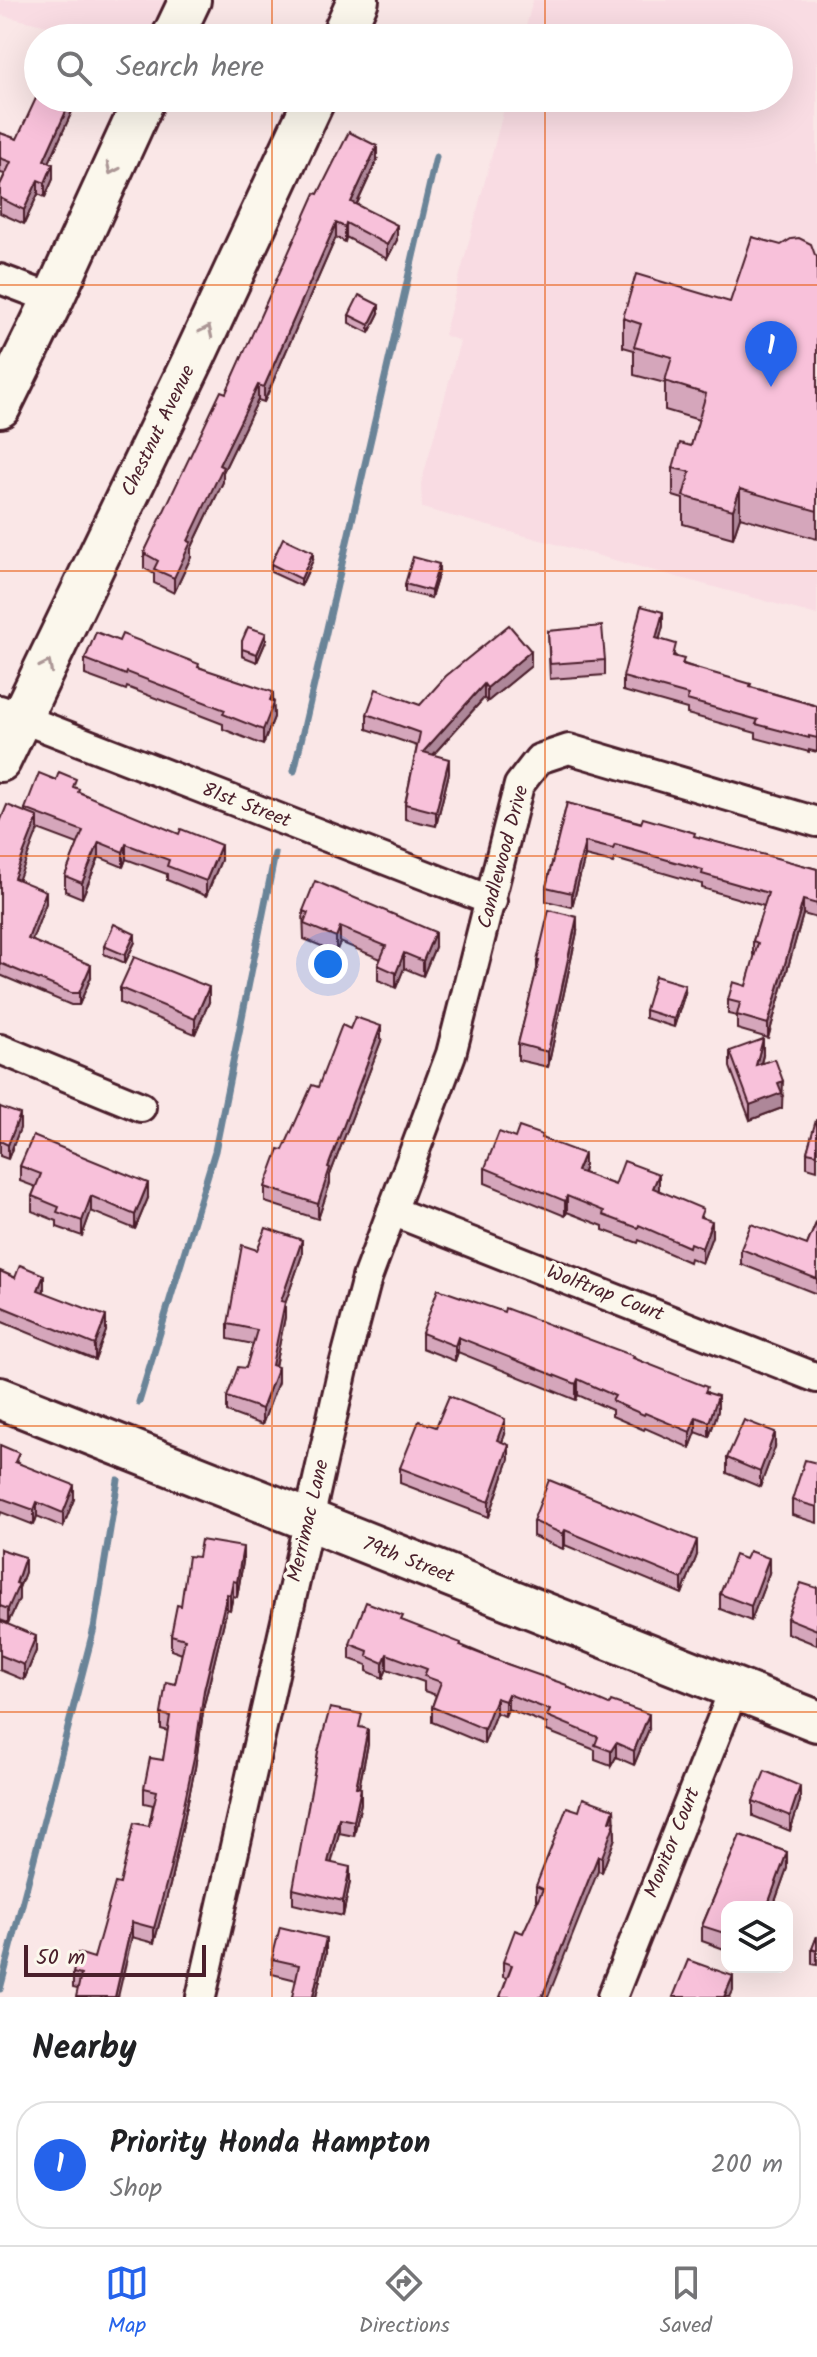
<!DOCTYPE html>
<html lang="en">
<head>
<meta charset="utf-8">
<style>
  body { margin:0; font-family:Kalam,sans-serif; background:#f2f2f2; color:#202124 }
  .controls { position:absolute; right:24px; bottom:24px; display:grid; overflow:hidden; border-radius:16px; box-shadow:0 8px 32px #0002 }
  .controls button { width:72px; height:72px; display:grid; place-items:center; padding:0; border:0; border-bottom:2px solid #e0e0e0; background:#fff; color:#202124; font:40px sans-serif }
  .scale { position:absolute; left:24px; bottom:20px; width:182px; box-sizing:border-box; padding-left:8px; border:4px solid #4a1f2b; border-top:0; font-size:22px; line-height:28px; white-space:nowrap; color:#4a1f2b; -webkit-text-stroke:6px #fbf7ec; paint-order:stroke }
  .you { position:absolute; left:328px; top:964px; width:28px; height:28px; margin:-20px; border:6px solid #fff; border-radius:50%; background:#1a73e8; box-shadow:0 0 0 12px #1a73e833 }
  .badge { display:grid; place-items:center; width:52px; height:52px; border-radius:50%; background:#2563eb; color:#fff; font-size:26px; font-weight:700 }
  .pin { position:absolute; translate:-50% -66px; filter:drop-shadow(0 2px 4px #0008) }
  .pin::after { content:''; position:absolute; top:42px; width:28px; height:24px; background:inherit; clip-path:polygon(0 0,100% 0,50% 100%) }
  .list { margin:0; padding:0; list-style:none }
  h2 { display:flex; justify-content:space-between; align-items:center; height:104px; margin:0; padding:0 32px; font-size:34px }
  h2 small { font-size:26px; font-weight:400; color:#757577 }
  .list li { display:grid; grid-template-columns:52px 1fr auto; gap:24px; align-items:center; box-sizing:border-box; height:128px; margin:0 16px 16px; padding:0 16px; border:2px solid #e0e0e0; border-radius:32px }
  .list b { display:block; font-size:30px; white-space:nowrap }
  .list p { margin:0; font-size:26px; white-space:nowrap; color:#757577 }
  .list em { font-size:26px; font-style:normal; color:#757577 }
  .icon { flex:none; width:44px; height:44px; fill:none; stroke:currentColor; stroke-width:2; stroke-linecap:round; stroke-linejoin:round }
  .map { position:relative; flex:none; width:817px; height:1997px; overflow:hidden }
  .search { position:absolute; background:#fff; box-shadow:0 8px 32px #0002; left:24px; right:24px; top:24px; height:88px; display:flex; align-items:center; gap:20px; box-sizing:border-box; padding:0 28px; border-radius:44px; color:#757577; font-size:30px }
  .sheet { height:248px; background:#fff }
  nav { display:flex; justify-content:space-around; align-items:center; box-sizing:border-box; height:112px; border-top:2px solid #e0e0e0; background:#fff; font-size:22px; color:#757577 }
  nav a { display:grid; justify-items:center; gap:4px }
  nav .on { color:#2563eb }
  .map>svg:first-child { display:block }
  .built { fill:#f9dce3 }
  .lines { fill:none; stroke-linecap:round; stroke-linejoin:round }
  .stream { stroke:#6a8498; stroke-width:7 }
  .street-casing { stroke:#4a1f2b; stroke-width:34 }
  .secondary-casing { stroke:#4a1f2b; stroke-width:46 }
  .street { stroke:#fbf7ec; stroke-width:28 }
  .secondary { stroke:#fbf7ec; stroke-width:40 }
  .wall { fill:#d5a6bb; stroke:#4a1f2b; stroke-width:2 }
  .shaded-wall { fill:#ae8799; stroke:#4a1f2b; stroke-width:2 }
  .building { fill:#f8c1da; stroke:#4a1f2b; stroke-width:2 }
  .oneway { stroke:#ab9695 }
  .grid { fill:none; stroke:#e8590c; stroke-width:2; stroke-opacity:0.55 }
  .labels { text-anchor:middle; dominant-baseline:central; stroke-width:7; stroke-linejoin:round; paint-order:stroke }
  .street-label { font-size:20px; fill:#4a1f2b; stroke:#fbf7ec }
</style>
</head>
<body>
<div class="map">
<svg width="817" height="1997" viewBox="0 0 817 1997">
  <rect width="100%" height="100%" fill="#fae7e7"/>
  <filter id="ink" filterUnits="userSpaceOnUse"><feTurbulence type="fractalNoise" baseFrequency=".0125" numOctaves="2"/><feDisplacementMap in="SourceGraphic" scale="16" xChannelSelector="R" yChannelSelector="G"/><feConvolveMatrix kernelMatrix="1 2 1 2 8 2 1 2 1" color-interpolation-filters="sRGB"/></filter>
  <g filter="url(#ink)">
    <g class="built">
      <polygon points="0,0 166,0 149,38 100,38 0,15"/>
      <polygon points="533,0 817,0 817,615 422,508 421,484 460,341 444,335 507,98 779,98 779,38 523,38"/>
    </g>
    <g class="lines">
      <g class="stream">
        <polyline points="294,771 436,157"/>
        <polyline points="139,1402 215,1151 275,854"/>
        <polyline points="0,1989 94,1628 118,1480"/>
      </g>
      <defs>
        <g id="street">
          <polyline points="0,279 53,299"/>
          <polyline points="0,710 492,901"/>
          <polyline points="0,1049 141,1107"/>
          <polyline points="392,1211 817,1378"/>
          <polyline points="201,1997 343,1369 367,1278 451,1054 519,785 539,759 569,749 817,822"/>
          <polyline points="612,1997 734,1689"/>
        </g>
        <g id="secondary">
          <polyline points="172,38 190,0"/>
          <polyline points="341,38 358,0"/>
          <polyline points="0,407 53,299 145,98"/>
          <polyline points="0,761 194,358 315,98"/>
          <polyline points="0,1398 817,1721"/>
        </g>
      </defs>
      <use href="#street" class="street-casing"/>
      <use href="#secondary" class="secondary-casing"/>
      <use href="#street" class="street"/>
      <use href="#secondary" class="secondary"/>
    </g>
    <g class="wall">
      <polygon points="78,98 49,162 53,179 45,197 38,194 24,224 0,213 0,185 5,174 0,173 0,133 17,139"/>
      <polygon points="377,160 357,204 397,240 387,259 346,237 345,242 336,237 264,402 258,400 223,472 223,482 191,549 191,557 174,593 154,583 154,574 144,568 144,553 226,393 318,194"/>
      <polygon points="815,255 817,256 817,539 740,517 733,538 683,524 683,499 673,496 673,468 691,446 699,420 665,410 665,383 634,375 634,350 623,347 623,318 730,302"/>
      <polygon points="379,313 369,333 349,323 349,315"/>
      <polygon points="313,560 301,586 271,572 271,564"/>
      <polygon points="439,572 431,598 405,592 405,584"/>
      <polygon points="663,626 659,640 684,664 751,687 817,706 817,752 809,750 809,752 756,738 756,733 687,714 687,709 623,691 623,677"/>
      <polygon points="548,631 605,660 605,675 550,679"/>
      <polygon points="119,641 199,667 273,701 274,717 263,745 223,729 223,724 127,687 126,690 85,675 85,659"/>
      <polygon points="242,641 266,641 257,662 242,656"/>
      <polygon points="531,666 487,702 484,698 433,755 449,773 436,826 405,819 405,804 417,746 367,729 367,714 420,705"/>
      <polygon points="76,788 79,792 221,860 206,896 167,880 167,874 126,859 123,867 99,857 82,898 65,891 65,876 78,844 38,829 18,880 46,903 32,940 91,977 79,1005 71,1005 0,975 0,822 25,812 25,809"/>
      <polygon points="567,803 817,869 817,918 803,914 768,1038 737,1029 737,1016 728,1014 728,1000 746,986 755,956 753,955 753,941 764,906 702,888 702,884 615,859 613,863 585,856 572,907 546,901 546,887"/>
      <polygon points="303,911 435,947 423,976 404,968 396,988 378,980 378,965 381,959 340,942 336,952 304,939"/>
      <polygon points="577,932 548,1067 518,1060 518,1044 537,970 537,961"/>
      <polygon points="135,942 125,963 104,954 104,946"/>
      <polygon points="120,988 209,1002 195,1034 120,1003"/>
      <polygon points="685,993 674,1027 645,1018 645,1010"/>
      <polygon points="381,1041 330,1175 330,1183 318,1219 265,1202 265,1187 318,1087"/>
      <polygon points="730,1051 763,1055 761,1064 783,1096 782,1097 782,1108 750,1120 730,1067"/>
      <polygon points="0,1107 20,1128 8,1159 0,1156"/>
      <polygon points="817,1120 817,1170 807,1167 807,1152"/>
      <polygon points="542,1138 584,1169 583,1173 615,1185 658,1190 703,1218 712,1236 702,1263 690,1258 689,1262 639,1240 638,1243 603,1230 603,1226 567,1212 565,1216 485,1183 485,1168"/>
      <polygon points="20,1166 148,1198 135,1229 91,1211 82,1236 57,1227 57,1221 32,1211 32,1196 36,1187 20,1181"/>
      <polygon points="817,1221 817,1294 741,1264 741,1249 807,1245"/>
      <polygon points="257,1250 302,1255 285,1304 285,1317 275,1366 278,1382 262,1425 227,1412 227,1397 246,1368 253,1344 228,1339 228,1324"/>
      <polygon points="0,1271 44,1290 43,1292 106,1331 95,1360 0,1321"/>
      <polygon points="422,1333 634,1358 707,1392 718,1411 709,1437 696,1432 690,1448 645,1428 644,1430 612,1416 612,1410 578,1395 576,1400 458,1352 455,1361 422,1348"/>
      <polygon points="436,1427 505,1434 502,1442 509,1459 489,1517 400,1483 400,1468"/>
      <polygon points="0,1445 19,1463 74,1499 63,1527 37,1516 34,1525 1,1512 0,1516"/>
      <polygon points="775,1447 760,1487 727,1473 727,1458"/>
      <polygon points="817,1463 817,1523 792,1515 792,1500"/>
      <polygon points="533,1521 697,1555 682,1594 565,1545 563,1549 533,1536"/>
      <polygon points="0,1549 25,1572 19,1588 19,1599 8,1623 0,1620"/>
      <polygon points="243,1562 237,1597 233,1596 230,1610 227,1609 204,1705 195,1768 170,1885 154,1943 132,1937 77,1989 73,1988 73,1973 94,1958 120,1884 149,1826 153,1805 144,1803 144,1788 163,1760 168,1731 161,1729 161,1714 175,1684 182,1654 171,1650 171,1635 181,1606"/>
      <polygon points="769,1573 751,1621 720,1609 720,1594"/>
      <polygon points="817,1588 817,1645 787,1633 787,1618"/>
      <polygon points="0,1621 36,1651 24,1680 0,1670"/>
      <polygon points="403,1621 504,1663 567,1687 649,1729 634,1765 616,1757 611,1766 595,1760 595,1750 547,1731 547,1724 508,1709 505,1716 496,1713 484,1744 432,1722 432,1707 436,1695 424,1691 424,1682 387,1669 383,1678 367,1671 367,1665 350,1659 350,1644"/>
      <polygon points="362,1728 368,1744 359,1788 361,1803 354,1836 339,1833 331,1863 350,1882 343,1916 293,1904 293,1889"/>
      <polygon points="753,1801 800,1801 790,1831 753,1816"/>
      <polygon points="614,1809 615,1838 602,1872 598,1871 507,1978 503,1977 503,1962 523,1933 538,1902 536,1901 536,1886 579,1811"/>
      <polygon points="740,1835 787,1852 787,1868 773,1907 727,1907 727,1950 702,1941 702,1926"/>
      <polygon points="817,1936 817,1965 812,1964 812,1949"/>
      <polygon points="326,1953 316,1997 296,1980 272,1974 272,1959"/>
    </g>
    <g class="shaded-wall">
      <polygon points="72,98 78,98 44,174 44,160"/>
      <polygon points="377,146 377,160 351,216 351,202"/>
      <polygon points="53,164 53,179 45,197 45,183"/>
      <polygon points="38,180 38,194 24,224 24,210"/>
      <polygon points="336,223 336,237 264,402 264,387"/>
      <polygon points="346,223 346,237 345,242 345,227"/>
      <polygon points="397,225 397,240 387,259 387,245"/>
      <polygon points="379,305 379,313 369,333 369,325"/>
      <polygon points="258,385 258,400 223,472 223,482 191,549 191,557 174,593 174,578 188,541 219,465"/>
      <polygon points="740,489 740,517 733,538 733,510"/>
      <polygon points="313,552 313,560 301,586 301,579"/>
      <polygon points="439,564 439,572 431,598 431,591"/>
      <polygon points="663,612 663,626 656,653 656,638"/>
      <polygon points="266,633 266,641 257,662 257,654"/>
      <polygon points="531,651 531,666 487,702 487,688"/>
      <polygon points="484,684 484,698 423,766 423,752"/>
      <polygon points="273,692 274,717 263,745 263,730"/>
      <polygon points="449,759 449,773 436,826 436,812"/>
      <polygon points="38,817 38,830 14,891 14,878"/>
      <polygon points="99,842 99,857 82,898 82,883"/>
      <polygon points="585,842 585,856 572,907 572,893"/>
      <polygon points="126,844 126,859 123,867 123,852"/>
      <polygon points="221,845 221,860 206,896 206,881"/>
      <polygon points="46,891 46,903 28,951 28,939"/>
      <polygon points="803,900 803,914 768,1038 768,1024"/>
      <polygon points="577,917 577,932 548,1067 548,1052"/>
      <polygon points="340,927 340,942 336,952 336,937"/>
      <polygon points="435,932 435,947 423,976 423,961"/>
      <polygon points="135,934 135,942 125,963 125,955"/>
      <polygon points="404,953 404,968 396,988 396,973"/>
      <polygon points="91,965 91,977 79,1005 79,993"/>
      <polygon points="685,985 685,993 674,1027 674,1019"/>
      <polygon points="209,987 209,1002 195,1034 195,1019"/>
      <polygon points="381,1026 381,1041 330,1175 330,1183 318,1219 318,1204 328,1167"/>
      <polygon points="763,1039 763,1055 756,1080 756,1065"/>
      <polygon points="783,1081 782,1108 750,1120 750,1105 778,1083"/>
      <polygon points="20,1114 20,1128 8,1159 8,1145"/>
      <polygon points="584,1154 584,1169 577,1186 577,1171"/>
      <polygon points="659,1174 659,1189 653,1203 653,1188"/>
      <polygon points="148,1183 148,1198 135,1229 135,1215"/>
      <polygon points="91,1196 91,1211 82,1236 82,1221"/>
      <polygon points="567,1196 567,1212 565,1216 565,1201"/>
      <polygon points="712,1221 712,1236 702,1263 702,1248"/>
      <polygon points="302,1240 302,1255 285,1304 285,1317 272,1381 272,1365 281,1301"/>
      <polygon points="44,1275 44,1290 38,1305 38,1290"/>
      <polygon points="106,1316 106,1331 95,1360 95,1345"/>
      <polygon points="458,1337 458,1352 455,1361 455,1346"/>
      <polygon points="278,1367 278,1382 262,1425 262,1409"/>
      <polygon points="578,1379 578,1395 576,1400 576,1384"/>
      <polygon points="718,1396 718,1411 709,1437 709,1422"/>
      <polygon points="696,1417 696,1432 690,1448 690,1432"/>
      <polygon points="505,1419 505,1434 497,1455 497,1440"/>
      <polygon points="775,1432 775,1447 760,1487 760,1472"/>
      <polygon points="509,1445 509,1459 489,1517 489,1502"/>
      <polygon points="74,1485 74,1499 63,1527 63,1513"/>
      <polygon points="37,1502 37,1516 34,1525 34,1510"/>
      <polygon points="565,1530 565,1545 563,1549 563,1534"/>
      <polygon points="697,1540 697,1555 682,1594 682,1579"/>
      <polygon points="243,1547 243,1562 237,1597 237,1582"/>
      <polygon points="25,1557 25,1572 19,1588 19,1599 8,1623 8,1609"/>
      <polygon points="769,1558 769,1573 751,1621 751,1606"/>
      <polygon points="233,1581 233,1596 230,1610 230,1595"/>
      <polygon points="227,1594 227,1609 204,1705 195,1768 170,1885 154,1943 154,1928 204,1690"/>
      <polygon points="36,1636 36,1651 24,1680 24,1665"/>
      <polygon points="387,1654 387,1669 383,1678 383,1663"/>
      <polygon points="508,1694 508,1709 505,1716 505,1701"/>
      <polygon points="496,1698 496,1713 484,1744 484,1729"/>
      <polygon points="649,1714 649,1729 634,1765 634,1751"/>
      <polygon points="368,1729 368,1744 356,1802 356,1787"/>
      <polygon points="616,1743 616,1757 611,1766 611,1751"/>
      <polygon points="800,1786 800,1801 790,1831 790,1816"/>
      <polygon points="361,1788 361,1803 354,1836 354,1821"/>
      <polygon points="614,1809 615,1838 602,1872 602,1857"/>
      <polygon points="339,1818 339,1833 328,1877 328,1862"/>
      <polygon points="787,1852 787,1868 773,1907 767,1907"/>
      <polygon points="598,1856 598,1871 548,1997 542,1997"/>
      <polygon points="350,1867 350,1882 343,1916 343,1901"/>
      <polygon points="132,1922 132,1937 118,1997 115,1997"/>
      <polygon points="326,1938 326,1953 316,1997 313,1997"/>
      <polygon points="733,1976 733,1991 730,1997 724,1997"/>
    </g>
    <g class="building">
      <polygon points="38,94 38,98 72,98 44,160 53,164 45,183 38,180 24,210 0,198 0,185 11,162 0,158 0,133 17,139"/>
      <polygon points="349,132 377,146 351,202 397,225 387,245 346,223 345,227 336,223 264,387 258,385 219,465 223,467 188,541 191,542 174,578 154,569 158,561 144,553 221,391 226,393 315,193 318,194"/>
      <polygon points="752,237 781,245 791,239 799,238 811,244 815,255 817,256 817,511 740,489 733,510 683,496 690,472 673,468 680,443 691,446 706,394 665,381 672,357 634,347 641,324 623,318 636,274 730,302"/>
      <polygon points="359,295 379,305 369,325 349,315"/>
      <polygon points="283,538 313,552 301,579 271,564"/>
      <polygon points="413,557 439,564 431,591 405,584"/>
      <polygon points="641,606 663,612 656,638 676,644 673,656 684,659 682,664 751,684 750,687 817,706 817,738 809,736 809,738 756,724 758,720 687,700 688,695 623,677"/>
      <polygon points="509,625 531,651 487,688 484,684 423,752 449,759 436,812 405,804 420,733 367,714 376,689 420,705 446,676"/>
      <polygon points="602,626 605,660 550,664 548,631"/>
      <polygon points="248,627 266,633 257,654 242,649 242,641"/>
      <polygon points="96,632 119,641 122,634 199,664 198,667 273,692 270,700 274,702 263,730 223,714 225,710 127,672 126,675 85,659"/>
      <polygon points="59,772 76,779 73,787 79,789 78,792 179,834 181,829 221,845 206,881 167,866 169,860 126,844 123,852 99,842 82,883 65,876 83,831 25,809 39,773 56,780"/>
      <polygon points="567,803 641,823 643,818 695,833 694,836 817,869 817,904 803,900 768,1024 737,1015 740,1003 728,1000 733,982 746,986 758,943 753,941 768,893 702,874 703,870 615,845 613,849 585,842 572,893 546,887"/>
      <polygon points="7,805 38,817 14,878 46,891 28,939 91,965 79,993 71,993 0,963 0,822"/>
      <polygon points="315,881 435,932 423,961 404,953 396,973 378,965 386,946 340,927 336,937 304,924 308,913 303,911"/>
      <polygon points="549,910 577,917 548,1052 518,1044 539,961 537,961"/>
      <polygon points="114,924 135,934 125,955 104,946"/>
      <polygon points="134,957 209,987 195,1019 120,988"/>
      <polygon points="655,976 685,985 674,1019 645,1010"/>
      <polygon points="355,1017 381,1026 328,1167 330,1168 318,1204 265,1187 279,1149 283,1150 312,1085 318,1087 342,1025 350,1029"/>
      <polygon points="763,1039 756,1065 775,1059 783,1081 778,1083 782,1093 750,1105 730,1051"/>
      <polygon points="0,1107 20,1114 8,1145 0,1141"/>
      <polygon points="816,1120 817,1120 817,1154 807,1152"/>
      <polygon points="519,1127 542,1135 541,1138 584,1154 577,1171 615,1185 624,1161 659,1174 653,1188 703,1209 700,1217 712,1221 702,1248 690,1243 689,1247 639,1225 638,1228 603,1215 604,1211 567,1196 565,1201 485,1168 499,1132 515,1138"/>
      <polygon points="33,1136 148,1183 135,1215 91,1196 82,1221 57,1212 59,1207 32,1196 41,1174 20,1166"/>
      <polygon points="817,1221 817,1279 741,1249 751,1224 807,1245"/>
      <polygon points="266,1228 302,1240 281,1301 285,1302 272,1365 278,1367 262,1409 227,1397 238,1367 246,1368 257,1330 228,1324 242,1245 257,1250"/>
      <polygon points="20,1265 44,1275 38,1290 106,1316 95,1345 0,1306 0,1271 15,1278"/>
      <polygon points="438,1289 504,1312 505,1308 634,1356 633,1358 707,1387 705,1392 718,1396 709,1422 696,1417 690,1432 645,1413 644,1415 612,1401 615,1396 578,1379 576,1384 458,1337 455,1346 422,1333"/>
      <polygon points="449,1396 505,1419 497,1440 509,1445 489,1502 400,1468 419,1421 436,1427"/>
      <polygon points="744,1420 775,1432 760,1472 727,1458"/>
      <polygon points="0,1445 19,1453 15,1462 74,1485 63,1513 37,1502 34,1510 1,1498 0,1502"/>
      <polygon points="805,1460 817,1463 817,1507 792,1500"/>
      <polygon points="549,1480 697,1540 682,1579 565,1530 563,1534 533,1521"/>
      <polygon points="201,1540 243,1547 237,1582 233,1581 230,1595 227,1594 204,1690 195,1753 170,1870 154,1928 132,1922 115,1997 76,1997 81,1975 73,1973 78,1953 94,1958 115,1883 120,1884 134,1823 149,1826 157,1791 144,1788 150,1758 163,1760 170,1716 161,1714 166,1682 175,1684 185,1639 171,1635 177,1605 181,1606 188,1556 198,1557"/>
      <polygon points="0,1549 25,1557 16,1583 19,1584 8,1609 0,1606"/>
      <polygon points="749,1551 769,1558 751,1606 720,1594 735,1555 745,1559"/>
      <polygon points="801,1583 817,1588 817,1630 787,1618"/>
      <polygon points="366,1602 403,1616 401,1620 461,1643 460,1646 504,1663 567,1685 567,1687 609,1705 611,1701 649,1714 634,1751 616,1743 611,1751 595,1745 598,1737 547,1716 550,1710 508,1694 505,1701 496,1698 484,1729 432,1707 441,1682 424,1676 427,1669 387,1654 383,1663 367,1656 368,1651 350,1644"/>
      <polygon points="0,1621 36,1636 24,1665 0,1655"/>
      <polygon points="330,1708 362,1714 359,1727 368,1729 356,1787 361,1788 354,1821 339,1818 328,1862 350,1867 343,1901 293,1889 318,1752"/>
      <polygon points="765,1771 800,1786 790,1816 753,1801"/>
      <polygon points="583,1798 614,1809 610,1821 615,1822 602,1857 598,1856 542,1997 500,1997 512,1965 503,1962 515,1930 523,1933 543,1889 536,1886 567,1807 579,1811"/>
      <polygon points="740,1835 787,1852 767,1907 727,1907 727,1934 702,1926"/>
      <polygon points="280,1927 326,1938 313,1996 315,1997 292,1997 299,1965 272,1959"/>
      <polygon points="817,1936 817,1951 812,1949"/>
      <polygon points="688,1960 733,1976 724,1997 673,1997"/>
    </g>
    <defs><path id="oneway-chevron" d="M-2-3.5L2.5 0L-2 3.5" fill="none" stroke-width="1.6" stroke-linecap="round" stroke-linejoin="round" transform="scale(2)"/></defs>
    <g class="oneway">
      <use href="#oneway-chevron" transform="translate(112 169) rotate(115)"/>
      <use href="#oneway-chevron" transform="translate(207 331) rotate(-65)"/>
      <use href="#oneway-chevron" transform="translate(47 666) rotate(-64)"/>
    </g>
  </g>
  <path class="grid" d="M272 0V38M545 0V38M272 98V1997M545 98V1997M0 285H817M0 571H817M0 856H817M0 1141H817M0 1426H817M0 1712H817"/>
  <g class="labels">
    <g class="street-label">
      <text transform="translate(159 431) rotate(-64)">Chestnut Avenue</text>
      <text transform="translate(246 806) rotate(21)">81st Street</text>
      <text transform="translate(504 857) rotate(-75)">Candlewood Drive</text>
      <text transform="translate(605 1294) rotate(21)">Wolftrap Court</text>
      <text transform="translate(309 1521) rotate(-77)">Merrimac Lane</text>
      <text transform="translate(408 1561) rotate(21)">79th Street</text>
      <text transform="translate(673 1843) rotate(-68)">Monitor Court</text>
    </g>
  </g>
</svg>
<div class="controls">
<button><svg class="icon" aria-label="layers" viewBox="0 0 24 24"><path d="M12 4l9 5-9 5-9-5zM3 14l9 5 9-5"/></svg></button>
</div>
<div class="scale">50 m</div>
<div class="you"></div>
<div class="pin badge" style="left:771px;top:387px">1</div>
<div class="search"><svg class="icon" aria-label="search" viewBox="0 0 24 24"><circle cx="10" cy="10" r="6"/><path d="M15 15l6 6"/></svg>Search here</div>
</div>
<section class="sheet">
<h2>Nearby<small></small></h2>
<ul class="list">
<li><span class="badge">1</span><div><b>Priority Honda Hampton</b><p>Shop</p></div><em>200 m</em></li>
</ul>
</section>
<nav>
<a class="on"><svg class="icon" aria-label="map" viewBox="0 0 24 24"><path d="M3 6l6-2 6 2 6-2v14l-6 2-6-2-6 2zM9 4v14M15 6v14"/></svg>Map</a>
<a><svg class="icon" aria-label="directions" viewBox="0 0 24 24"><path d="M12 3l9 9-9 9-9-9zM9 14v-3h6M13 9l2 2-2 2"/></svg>Directions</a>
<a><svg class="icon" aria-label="saved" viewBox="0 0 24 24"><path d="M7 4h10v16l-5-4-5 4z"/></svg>Saved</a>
</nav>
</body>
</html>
